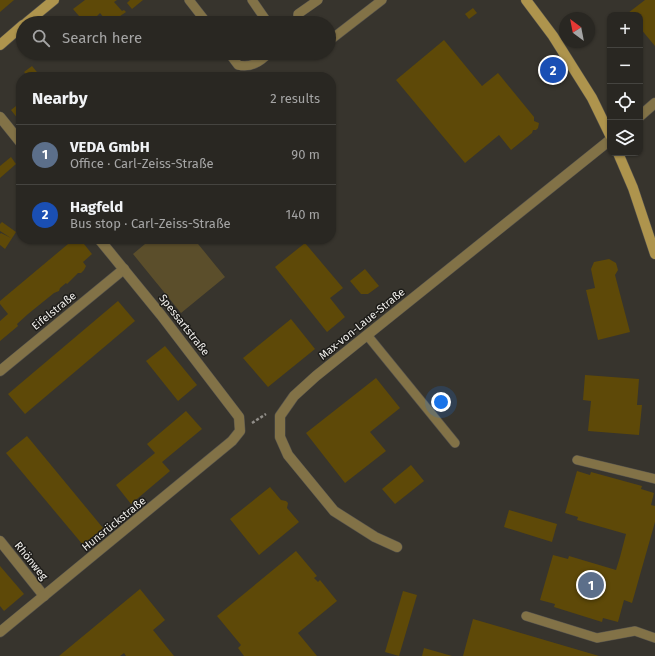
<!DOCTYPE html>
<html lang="en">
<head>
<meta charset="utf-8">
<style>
  body { margin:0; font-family:"Fira Sans",sans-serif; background:#35332f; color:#f1f3f6 }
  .controls { position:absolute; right:12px; top:12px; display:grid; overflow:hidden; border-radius:8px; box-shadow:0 1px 3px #0004 }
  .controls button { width:36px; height:36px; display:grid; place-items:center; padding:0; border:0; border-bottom:1px solid #454440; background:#292722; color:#f1f3f6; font:20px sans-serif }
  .compass { position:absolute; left:559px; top:12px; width:36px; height:36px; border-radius:50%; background:#292722; box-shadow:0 1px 3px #0004; rotate:328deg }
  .you { position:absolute; left:441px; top:402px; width:14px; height:14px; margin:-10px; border:3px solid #fff; border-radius:50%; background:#1a73e8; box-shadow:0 0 0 6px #1a73e833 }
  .badge { display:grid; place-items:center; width:26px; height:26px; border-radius:50%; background:#d6ab8b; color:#fff; font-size:13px; font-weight:700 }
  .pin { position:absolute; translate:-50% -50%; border:2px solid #fff; box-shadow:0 1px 4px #0006 }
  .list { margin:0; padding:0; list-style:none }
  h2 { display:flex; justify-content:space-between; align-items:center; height:52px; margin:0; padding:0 16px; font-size:17px }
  h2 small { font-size:13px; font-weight:400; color:#a5a5a5 }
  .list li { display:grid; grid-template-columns:26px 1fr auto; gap:12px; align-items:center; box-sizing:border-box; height:60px; padding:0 16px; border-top:1px solid #454440 }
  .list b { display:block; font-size:15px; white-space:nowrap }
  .list p { margin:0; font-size:13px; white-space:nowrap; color:#a5a5a5 }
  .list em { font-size:13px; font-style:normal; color:#a5a5a5 }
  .icon { flex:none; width:22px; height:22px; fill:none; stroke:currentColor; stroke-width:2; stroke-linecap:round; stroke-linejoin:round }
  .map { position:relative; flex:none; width:655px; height:656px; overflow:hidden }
  .search { position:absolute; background:#292722; box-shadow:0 1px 3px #0004; left:16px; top:16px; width:320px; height:44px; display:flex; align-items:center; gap:10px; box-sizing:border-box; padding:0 14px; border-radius:22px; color:#a5a5a5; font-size:15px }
  .panel { position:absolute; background:#292722; box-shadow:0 1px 3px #0004; left:16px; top:72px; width:320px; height:172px; border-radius:16px }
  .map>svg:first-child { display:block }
  .green { fill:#5b4e2b }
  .building { fill:#5e4908 }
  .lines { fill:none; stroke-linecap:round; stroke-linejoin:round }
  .lane-casing { stroke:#55524c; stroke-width:10 }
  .street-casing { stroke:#55524c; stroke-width:11 }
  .secondary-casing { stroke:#55524c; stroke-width:11 }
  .path { stroke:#918e89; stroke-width:2.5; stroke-dasharray:3 2; stroke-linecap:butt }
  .lane { stroke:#827247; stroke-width:9 }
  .street { stroke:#827247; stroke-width:10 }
  .secondary { stroke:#ae944d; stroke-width:10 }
  .labels { text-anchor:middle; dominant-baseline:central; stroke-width:3; stroke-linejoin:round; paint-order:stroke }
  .street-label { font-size:11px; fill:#f2f0ec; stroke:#1d1c19 }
</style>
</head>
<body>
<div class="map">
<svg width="655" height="656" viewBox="0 0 655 656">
  <rect width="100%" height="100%" fill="#37342d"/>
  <polygon class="green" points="151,239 194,239 225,277 181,313 133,254"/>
  <g class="building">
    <polygon points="0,0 14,0 0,12"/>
    <polygon points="85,0 117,0 114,2 122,11 124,10 126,12 110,23 108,21 110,19 108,17 105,19 100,13 95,18 99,23 85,23 73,9"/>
    <polygon points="130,0 143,0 132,9 127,3"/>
    <polygon points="645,0 655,0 655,46 640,28 640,15 630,15 628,13"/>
    <polygon points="473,8 477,13 469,19 465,14"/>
    <polygon points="444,40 482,86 498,73 534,117 534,121 539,123 538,128 536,130 533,130 532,133 511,150 499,135 465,163 396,80"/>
    <polygon points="32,66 41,77 29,77 24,72"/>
    <polygon points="21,102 21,123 11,110"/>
    <polygon points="11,157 16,164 0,178 0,166"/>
    <polygon points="21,213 21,223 16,219"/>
    <polygon points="2,222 16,232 5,249 0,245 0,234 1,233 11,238 0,231 0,224"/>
    <polygon points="74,239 80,239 92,254 83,262 86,266 84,270 81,273 78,273 67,284 66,283 60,288 59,291 54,293 28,314 17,324 18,326 0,341 0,321 8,314 0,304 0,301"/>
    <polygon points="305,243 343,288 330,298 345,317 327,332 275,267"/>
    <polygon points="609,259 616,263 618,270 615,275 630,332 598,340 586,290 595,288 591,269 594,262"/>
    <polygon points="365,269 379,286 368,294 361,294 350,281"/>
    <polygon points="118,301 135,321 25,414 8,394"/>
    <polygon points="291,319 315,349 268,387 243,358"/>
    <polygon points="165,346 197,385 178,401 146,361"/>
    <polygon points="585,375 639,379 637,405 642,405 639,435 588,431 591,401 583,400"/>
    <polygon points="376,378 400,408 370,432 386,451 345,483 306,433"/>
    <polygon points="186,411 202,429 162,462 170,471 131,504 116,485 155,453 147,444"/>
    <polygon points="27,436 103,528 83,545 6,453"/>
    <polygon points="411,465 424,481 395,504 382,489"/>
    <polygon points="577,471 590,475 591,472 642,486 641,489 654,493 651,505 655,506 655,522 632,603 624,600 618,622 603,618 602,622 554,607 555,604 540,600 553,555 568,559 569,556 616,570 620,557 626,534 577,520 578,517 565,513"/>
    <polygon points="270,487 281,500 286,501 288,503 287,508 299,522 259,555 230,519"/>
    <polygon points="509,510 557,524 552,542 504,527"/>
    <polygon points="296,551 317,576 314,578 318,582 320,580 337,601 298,633 317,656 244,656 238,648 241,645 217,616"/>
    <polygon points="0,566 24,594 4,611 0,606"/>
    <polygon points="140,589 165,620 153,630 174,656 126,656 124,653 120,656 59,656"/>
    <polygon points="403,591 417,595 399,656 385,652"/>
    <polygon points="473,619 599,656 463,656"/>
    <polygon points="424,648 452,656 422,656"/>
  </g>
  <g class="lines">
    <defs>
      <g id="lane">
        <polyline points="189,0 207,23"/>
        <polyline points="252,0 268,23"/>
        <polyline points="300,23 298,20 298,14 318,0"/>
        <polyline points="329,41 382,0"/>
        <path d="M229 53 238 65C251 68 260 62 269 53"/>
        <polyline points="367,335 455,443"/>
        <polyline points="577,460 655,479"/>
        <polyline points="526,616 597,638 635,631 655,638"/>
      </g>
      <g id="street">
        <polyline points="640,116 655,103"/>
        <polyline points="0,117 21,143"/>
        <polyline points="0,371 124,269"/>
        <polyline points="0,541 44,596"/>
        <polyline points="397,547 375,537 334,511 288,455 280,437 280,416 294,396 316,376 610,140"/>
        <polyline points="0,632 232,441 240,431 239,417 161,315 99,239"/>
      </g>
      <g id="secondary">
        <polyline points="526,0 553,36 592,98 610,135"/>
        <polyline points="26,23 54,0"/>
        <polyline points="0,45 23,25"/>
        <polyline points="618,153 633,188 655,254"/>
      </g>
    </defs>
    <use href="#lane" class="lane-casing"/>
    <use href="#street" class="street-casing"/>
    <use href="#secondary" class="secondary-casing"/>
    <polyline class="path" points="252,423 266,414"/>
    <use href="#lane" class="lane"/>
    <use href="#street" class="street"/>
    <use href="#secondary" class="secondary"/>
  </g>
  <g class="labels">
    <g class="street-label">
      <text transform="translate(54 311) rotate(-39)">Eifelstraße</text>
      <text transform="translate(362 324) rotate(-39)">Max-von-Laue-Straße</text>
      <text transform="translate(184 325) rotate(52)">Spessartstraße</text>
      <text transform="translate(114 524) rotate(-39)">Hunsrückstraße</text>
      <text transform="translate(31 561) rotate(51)">Rhönweg</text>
    </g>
  </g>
</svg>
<div class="controls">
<button>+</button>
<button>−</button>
<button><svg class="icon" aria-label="locate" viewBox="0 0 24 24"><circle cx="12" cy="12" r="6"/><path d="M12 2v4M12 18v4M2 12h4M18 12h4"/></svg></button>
<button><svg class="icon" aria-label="layers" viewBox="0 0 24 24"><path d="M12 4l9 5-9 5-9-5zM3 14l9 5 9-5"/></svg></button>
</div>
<svg class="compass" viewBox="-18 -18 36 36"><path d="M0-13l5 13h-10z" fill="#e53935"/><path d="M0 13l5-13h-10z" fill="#a5a5a5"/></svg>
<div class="you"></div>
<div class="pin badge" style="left:591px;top:585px;background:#5c6f8a">1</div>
<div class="pin badge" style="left:553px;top:70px;background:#1a4fb4">2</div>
<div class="search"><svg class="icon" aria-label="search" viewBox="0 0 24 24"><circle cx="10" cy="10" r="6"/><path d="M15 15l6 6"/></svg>Search here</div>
<section class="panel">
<h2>Nearby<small>2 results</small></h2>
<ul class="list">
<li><span class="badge" style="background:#5c6f8a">1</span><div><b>VEDA GmbH</b><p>Office · Carl-Zeiss-Straße</p></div><em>90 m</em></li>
<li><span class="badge" style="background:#1a4fb4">2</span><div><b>Hagfeld</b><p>Bus stop · Carl-Zeiss-Straße</p></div><em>140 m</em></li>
</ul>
</section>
</div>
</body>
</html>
